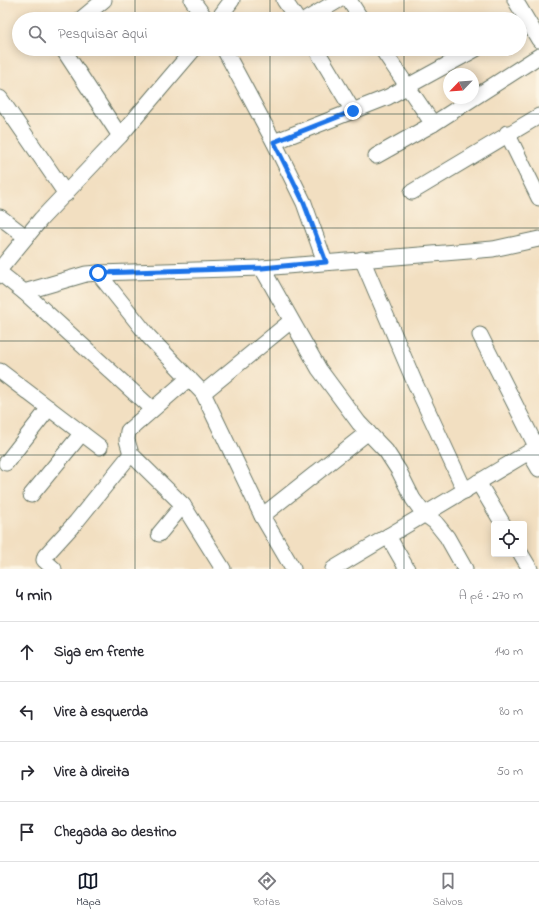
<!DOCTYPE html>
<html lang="pt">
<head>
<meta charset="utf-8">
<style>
  body { margin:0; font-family:"Indie Flower",sans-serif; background:#f7f7f7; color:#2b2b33 }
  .controls { position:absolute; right:12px; bottom:12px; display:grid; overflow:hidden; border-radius:4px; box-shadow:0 2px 10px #0003 }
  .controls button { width:36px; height:36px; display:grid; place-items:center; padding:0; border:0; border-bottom:1px solid #e1e1e2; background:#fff; color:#2b2b33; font:20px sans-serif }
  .compass { position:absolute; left:443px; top:68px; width:36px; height:36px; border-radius:50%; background:#fff; box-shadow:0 2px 10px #0003; rotate:245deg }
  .stop { position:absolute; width:12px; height:12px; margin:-9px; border:3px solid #1a73e8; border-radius:50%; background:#fff }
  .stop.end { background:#1a73e8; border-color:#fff; box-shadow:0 1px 4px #0008 }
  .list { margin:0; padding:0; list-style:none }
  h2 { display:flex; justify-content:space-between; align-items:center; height:52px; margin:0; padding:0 16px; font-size:17px }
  h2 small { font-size:13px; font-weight:400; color:#7c7c81 }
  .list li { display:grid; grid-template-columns:26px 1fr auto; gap:12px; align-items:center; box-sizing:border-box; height:60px; padding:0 16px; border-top:1px solid #e1e1e2 }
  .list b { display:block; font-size:15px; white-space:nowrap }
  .list em { font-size:13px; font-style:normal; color:#7c7c81 }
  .icon { flex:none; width:22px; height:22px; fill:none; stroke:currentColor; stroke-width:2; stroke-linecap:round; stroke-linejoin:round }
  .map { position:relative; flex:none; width:539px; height:569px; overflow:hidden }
  .search { position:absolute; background:#fff; box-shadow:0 2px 10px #0003; left:12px; right:12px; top:12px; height:44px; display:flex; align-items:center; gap:10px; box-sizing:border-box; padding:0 14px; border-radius:22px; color:#7c7c81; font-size:15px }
  .sheet { height:292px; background:#fff }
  nav { display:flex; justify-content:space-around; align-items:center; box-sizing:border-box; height:56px; border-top:1px solid #e1e1e2; background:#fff; font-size:11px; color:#7c7c81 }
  nav a { display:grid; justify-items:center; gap:2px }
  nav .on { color:#111827 }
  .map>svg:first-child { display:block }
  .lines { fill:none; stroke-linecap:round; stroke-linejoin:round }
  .minor-casing { stroke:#697665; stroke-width:17 }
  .minor { stroke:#fff; stroke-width:15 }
  .route { stroke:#1a73e8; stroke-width:5 }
  .grid { fill:none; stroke:#1f3d34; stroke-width:1; stroke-opacity:0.55 }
</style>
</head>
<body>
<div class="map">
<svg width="539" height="569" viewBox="0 0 539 569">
  <rect width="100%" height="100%" fill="#fcf5e5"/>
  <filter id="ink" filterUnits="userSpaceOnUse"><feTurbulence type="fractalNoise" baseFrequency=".025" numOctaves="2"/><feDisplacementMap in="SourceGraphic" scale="8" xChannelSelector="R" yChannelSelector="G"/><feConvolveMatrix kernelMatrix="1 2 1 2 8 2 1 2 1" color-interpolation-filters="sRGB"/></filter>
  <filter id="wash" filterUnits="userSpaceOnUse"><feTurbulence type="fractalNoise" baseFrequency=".012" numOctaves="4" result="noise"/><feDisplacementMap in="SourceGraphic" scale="16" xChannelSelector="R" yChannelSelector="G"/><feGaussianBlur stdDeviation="0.9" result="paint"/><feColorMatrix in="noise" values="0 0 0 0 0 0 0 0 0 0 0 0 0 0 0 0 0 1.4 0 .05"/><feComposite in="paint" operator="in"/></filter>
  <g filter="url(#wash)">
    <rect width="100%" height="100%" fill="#f2dfc1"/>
  </g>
  <g filter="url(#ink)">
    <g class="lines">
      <defs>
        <g id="minor">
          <polyline points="192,0 206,19"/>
          <polyline points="284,0 297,19"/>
          <polyline points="349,0 361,19"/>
          <polyline points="515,0 539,40"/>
          <polyline points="81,19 104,0"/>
          <polyline points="218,19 232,0"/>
          <polyline points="307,19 339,0"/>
          <polyline points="63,49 120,136"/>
          <polyline points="224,49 274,142 304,203 325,262"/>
          <polyline points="316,49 353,111"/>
          <polyline points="382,49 433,124"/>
          <polyline points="0,98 66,194"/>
          <polyline points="507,133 539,198"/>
          <polyline points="274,142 388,97 476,49"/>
          <polyline points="376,156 433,124 539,56"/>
          <polyline points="412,192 539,116"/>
          <polyline points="0,217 26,237"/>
          <polyline points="362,259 414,381 465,491"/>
          <polyline points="262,268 319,369 359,423 386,451 399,471 413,499 424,514 435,522 447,537 465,569"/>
          <polyline points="0,269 41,219 120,136 194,49"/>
          <polyline points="0,273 24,292 86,274 98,273 262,268 493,249 539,239"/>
          <polyline points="98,273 149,337 203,393 262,516 293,569"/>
          <polyline points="24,292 152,409"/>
          <polyline points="480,335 537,448"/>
          <polyline points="0,371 100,447"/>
          <polyline points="189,378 128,431 127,440 131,454 183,505 223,569"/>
          <polyline points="203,393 291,321"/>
          <polyline points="529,452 539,469"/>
          <polyline points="6,463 49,408"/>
          <polyline points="478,482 503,524"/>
          <polyline points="31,495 82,433"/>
          <polyline points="262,516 368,432"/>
          <polyline points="159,534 183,505"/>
          <polyline points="388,536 407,569"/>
          <polyline points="521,554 530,569"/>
          <polyline points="54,569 44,560 45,556 76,522 131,454"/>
          <polyline points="333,569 539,446"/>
        </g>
      </defs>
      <use href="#minor" class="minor-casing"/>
      <use href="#minor" class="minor"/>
    </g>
  </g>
  <g class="lines" filter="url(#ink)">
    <polyline class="route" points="98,273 262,268 326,262 304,203 274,142 353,111"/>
  </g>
  <path class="grid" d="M135 0V19M270 0V19M404 0V19M135 49V569M270 49V569M404 49V569M0 114H539M0 228H539M0 341H539M0 455H539"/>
</svg>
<div class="controls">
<button><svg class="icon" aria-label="locate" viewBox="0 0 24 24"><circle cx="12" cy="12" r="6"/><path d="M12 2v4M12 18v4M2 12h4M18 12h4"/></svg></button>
</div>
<svg class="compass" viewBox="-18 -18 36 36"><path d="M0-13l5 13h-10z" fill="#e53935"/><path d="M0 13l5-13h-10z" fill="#7c7c81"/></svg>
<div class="stop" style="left:98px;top:273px"></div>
<div class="stop end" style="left:353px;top:111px"></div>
<div class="search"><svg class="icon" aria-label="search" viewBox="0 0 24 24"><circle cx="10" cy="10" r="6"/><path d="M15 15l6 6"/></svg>Pesquisar aqui</div>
</div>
<section class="sheet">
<h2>4 min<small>A pé · 270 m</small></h2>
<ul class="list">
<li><svg class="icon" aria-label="ahead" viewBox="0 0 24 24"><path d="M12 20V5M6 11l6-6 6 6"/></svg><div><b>Siga em frente</b></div><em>140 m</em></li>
<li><svg class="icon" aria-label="left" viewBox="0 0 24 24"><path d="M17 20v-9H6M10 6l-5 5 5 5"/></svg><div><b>Vire à esquerda</b></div><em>80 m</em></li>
<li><svg class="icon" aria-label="right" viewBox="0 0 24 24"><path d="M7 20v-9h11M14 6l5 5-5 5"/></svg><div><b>Vire à direita</b></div><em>50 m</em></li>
<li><svg class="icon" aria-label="arrive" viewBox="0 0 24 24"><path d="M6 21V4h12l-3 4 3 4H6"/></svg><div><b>Chegada ao destino</b></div></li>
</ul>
</section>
<nav>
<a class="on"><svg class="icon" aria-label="map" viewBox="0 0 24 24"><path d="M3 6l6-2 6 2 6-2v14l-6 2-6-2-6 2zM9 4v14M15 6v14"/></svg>Mapa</a>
<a><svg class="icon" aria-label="directions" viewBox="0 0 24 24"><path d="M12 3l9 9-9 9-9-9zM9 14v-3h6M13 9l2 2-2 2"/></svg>Rotas</a>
<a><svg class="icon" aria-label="saved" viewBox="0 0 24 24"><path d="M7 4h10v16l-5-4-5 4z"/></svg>Salvos</a>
</nav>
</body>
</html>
